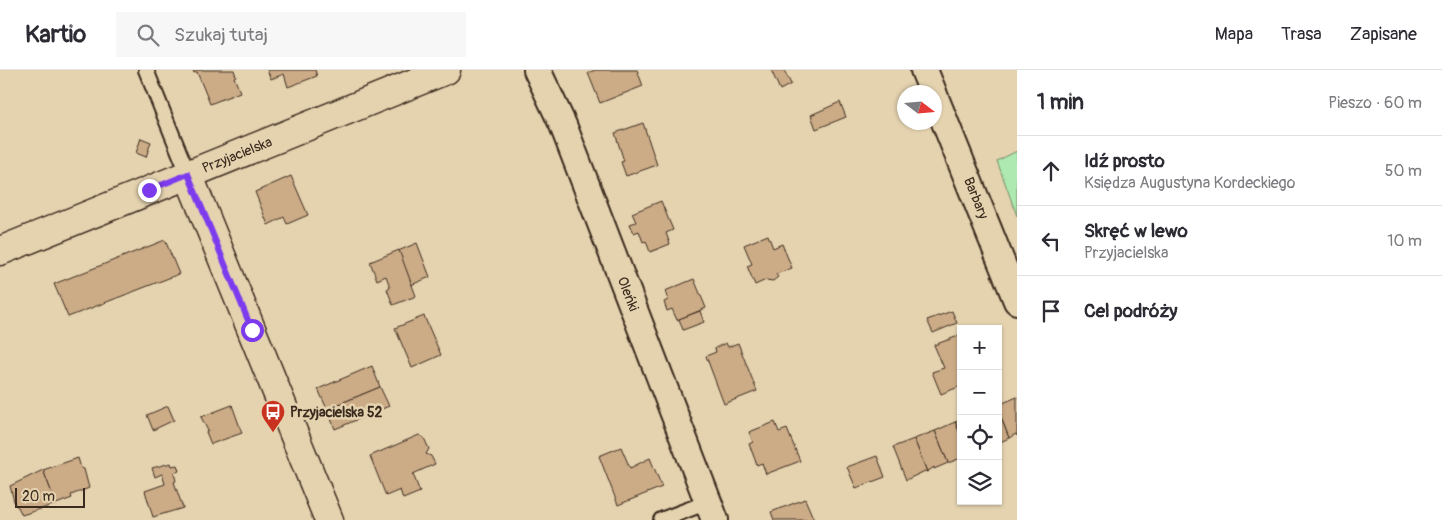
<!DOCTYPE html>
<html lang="pl">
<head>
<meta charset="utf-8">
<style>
  body { margin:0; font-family:Pangolin,sans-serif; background:#f7f7f7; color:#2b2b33 }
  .controls { position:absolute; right:15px; bottom:15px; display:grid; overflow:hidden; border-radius:0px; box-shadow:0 1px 4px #0004 }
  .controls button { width:45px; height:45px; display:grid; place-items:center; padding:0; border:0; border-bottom:1px solid #e1e1e2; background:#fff; color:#2b2b33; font:25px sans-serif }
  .compass { position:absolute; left:897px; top:15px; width:45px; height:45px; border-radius:50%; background:#fff; box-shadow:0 1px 4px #0004; rotate:106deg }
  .scale { position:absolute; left:15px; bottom:12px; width:70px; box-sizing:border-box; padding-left:5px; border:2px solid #3b2a1e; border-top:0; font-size:14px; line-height:18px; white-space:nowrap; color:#3b2a1e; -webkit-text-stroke:4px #e5d3b0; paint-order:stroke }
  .stop { position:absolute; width:15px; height:15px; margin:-11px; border:4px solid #7c3aed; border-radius:50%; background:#fff }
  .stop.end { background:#7c3aed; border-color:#fff; box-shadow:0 1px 5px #0008 }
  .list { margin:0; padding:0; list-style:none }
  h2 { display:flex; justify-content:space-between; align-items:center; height:65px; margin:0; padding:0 20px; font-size:21px }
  h2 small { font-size:16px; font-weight:400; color:#7c7c81 }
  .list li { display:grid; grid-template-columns:32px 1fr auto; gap:15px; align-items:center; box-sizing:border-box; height:70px; padding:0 20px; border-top:1px solid #e1e1e2 }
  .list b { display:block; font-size:19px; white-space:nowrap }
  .list p { margin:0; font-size:16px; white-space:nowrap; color:#7c7c81 }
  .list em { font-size:16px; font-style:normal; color:#7c7c81 }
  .icon { flex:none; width:28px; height:28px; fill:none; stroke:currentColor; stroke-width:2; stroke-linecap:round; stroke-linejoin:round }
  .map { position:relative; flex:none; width:1017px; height:450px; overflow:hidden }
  header { display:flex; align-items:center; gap:30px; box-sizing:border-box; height:70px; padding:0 25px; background:#fff; border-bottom:1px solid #e1e1e2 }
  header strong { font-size:24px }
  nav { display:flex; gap:28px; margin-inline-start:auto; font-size:18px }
  .search { width:350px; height:45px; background:#f7f7f7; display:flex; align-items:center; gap:12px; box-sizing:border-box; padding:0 18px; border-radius:0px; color:#7c7c81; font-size:19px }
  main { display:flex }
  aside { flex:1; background:#fff }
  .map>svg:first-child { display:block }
  .green { fill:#ade9b0; stroke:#748a67 }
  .building { fill:#ccac87; stroke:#3b2a1e }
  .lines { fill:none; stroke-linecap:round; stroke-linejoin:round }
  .lane-casing { stroke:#3b2a1e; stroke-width:18 }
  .street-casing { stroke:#3b2a1e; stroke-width:30 }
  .secondary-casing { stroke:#3b2a1e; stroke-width:31 }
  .lane { stroke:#e5d3b0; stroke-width:14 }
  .street { stroke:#e5d3b0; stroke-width:26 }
  .secondary { stroke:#e5d3b0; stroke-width:28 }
  .route { stroke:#7c3aed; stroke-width:6 }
  .labels { text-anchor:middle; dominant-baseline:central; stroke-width:5; stroke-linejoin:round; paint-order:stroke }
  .street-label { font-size:14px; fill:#3b2a1e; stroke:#e5d3b0 }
  .poi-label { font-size:14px; font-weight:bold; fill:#3b2a1e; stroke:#e5d3b0; text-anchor:start }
</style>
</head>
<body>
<header>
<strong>Kartio</strong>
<div class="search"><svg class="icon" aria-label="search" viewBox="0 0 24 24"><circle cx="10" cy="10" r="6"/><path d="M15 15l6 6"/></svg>Szukaj tutaj</div>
<nav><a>Mapa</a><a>Trasa</a><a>Zapisane</a></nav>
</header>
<main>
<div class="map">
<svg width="1017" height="450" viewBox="0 0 1017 450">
  <rect width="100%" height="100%" fill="#e5d3b0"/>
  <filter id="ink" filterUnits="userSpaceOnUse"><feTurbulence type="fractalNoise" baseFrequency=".02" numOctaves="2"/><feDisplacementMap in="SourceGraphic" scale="10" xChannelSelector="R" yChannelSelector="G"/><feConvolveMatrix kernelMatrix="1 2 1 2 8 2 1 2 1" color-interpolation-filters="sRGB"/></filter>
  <g filter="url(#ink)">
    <polygon class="green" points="1017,81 1017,146 997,91"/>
    <g class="building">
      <polygon points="193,0 234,0 236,6 234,7 240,22 210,34 197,2 194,3"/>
      <polygon points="267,0 315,0 317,6 288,17 284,4 271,9"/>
      <polygon points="595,0 637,0 643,16 600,33 588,3"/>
      <polygon points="771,0 784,0 791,14 780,20"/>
      <polygon points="840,32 846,47 816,59 811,45"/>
      <polygon points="643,53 657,95 626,106 621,92 624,91 615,63"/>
      <polygon points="141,68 151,72 146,87 136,83"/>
      <polygon points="291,106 308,145 287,154 284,147 268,155 255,122"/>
      <polygon points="661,131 673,160 666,163 670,174 650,182 646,171 643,172 639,161 634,163 630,154 636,152 632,143"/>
      <polygon points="768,165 773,178 782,174 792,198 776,204 778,207 773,211 766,210 755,215 747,196 752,194 744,175"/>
      <polygon points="165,170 179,204 68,247 54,214"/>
      <polygon points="417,173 430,207 404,218 391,184"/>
      <polygon points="399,180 416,226 393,235 387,219 390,217 386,206 377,210 370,192"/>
      <polygon points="694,209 706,238 677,250 672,239 667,241 664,232 668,230 665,221"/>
      <polygon points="700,241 704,252 683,260 679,249"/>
      <polygon points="952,241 957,253 933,263 927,250"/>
      <polygon points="424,246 441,285 412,298 395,258"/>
      <polygon points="961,265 961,316 941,324 932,302 944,298 934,275"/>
      <polygon points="726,273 728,277 738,273 757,321 724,334 706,286 716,282 715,278"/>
      <polygon points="372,296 380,317 327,339 318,319"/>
      <polygon points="380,317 389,336 335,359 327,339"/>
      <polygon points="1017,327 1017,366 1016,364 1009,368 998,340 998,335"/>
      <polygon points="232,335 242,363 211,374 206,362 208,361 201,347"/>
      <polygon points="168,336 174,350 153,360 147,345"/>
      <polygon points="998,340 1009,368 998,373"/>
      <polygon points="961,350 961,366 955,352"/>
      <polygon points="775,352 779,362 787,359 800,391 766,404 762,393 757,395 749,374 753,372 749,362"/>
      <polygon points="955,352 961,366 961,388 948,393 935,361"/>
      <polygon points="935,361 948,393 934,399 934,397 927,402 914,369"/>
      <polygon points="419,365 424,368 429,379 426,384 431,386 435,394 413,404 420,422 403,429 400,420 386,426 370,386"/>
      <polygon points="914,369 927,402 925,401 906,410 893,377"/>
      <polygon points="621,377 630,398 650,388 662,417 618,435 599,386"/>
      <polygon points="877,386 885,407 856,418 847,397"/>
      <polygon points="78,388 81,398 84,399 89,418 71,425 72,428 56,434 43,400"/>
      <polygon points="171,393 172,396 177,395 179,401 174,403 176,411 174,412 183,438 153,447 145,421 165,414 162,404 155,407 152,398"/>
      <polygon points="43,400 56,434 22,445 18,437 15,435 10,416"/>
      <polygon points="805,429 814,450 774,450 771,442"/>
    </g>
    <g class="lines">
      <defs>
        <g id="lane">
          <polyline points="146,0 188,104"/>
          <polyline points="661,450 708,432"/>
        </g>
        <g id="street">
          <polyline points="537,0 563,55 715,450"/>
          <polyline points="924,0 933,22"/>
          <polyline points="934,25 1017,231"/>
        </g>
        <g id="secondary">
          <polyline points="188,104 329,450"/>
          <polyline points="0,181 446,0"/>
        </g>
      </defs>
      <use href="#lane" class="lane-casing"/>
      <use href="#street" class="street-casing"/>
      <use href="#secondary" class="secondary-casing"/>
      <use href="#lane" class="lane"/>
      <use href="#street" class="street"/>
      <use href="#secondary" class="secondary"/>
    </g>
  </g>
  <g class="lines" filter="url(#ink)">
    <polyline class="route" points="149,120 188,104 252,260"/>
  </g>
  <defs>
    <symbol id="bus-pin" viewBox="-11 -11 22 30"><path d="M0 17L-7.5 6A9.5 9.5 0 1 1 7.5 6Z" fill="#c8321e" stroke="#e5d3b0"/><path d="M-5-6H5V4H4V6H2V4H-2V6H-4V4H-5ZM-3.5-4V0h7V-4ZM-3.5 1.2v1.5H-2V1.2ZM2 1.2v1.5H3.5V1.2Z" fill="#fff"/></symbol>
  </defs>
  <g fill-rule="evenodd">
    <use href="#bus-pin" x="259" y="328" width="28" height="38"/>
  </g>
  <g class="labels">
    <g class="street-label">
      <text transform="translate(237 85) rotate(-22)">Przyjacielska</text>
      <text transform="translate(976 128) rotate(68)">Barbary</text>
      <text transform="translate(628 224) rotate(69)">Oleńki</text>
    </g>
    <g class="poi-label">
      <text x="290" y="342">Przyjacielska 52</text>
    </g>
  </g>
</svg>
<div class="controls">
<button>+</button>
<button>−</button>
<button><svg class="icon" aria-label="locate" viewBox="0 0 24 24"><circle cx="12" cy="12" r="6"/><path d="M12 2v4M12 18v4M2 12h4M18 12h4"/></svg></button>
<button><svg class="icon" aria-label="layers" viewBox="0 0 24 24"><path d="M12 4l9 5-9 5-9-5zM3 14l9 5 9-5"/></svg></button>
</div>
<svg class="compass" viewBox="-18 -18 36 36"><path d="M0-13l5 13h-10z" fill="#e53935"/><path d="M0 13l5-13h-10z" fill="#7c7c81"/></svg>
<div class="scale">20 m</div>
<div class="stop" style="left:252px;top:260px"></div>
<div class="stop end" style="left:149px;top:120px"></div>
</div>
<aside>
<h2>1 min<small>Pieszo · 60 m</small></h2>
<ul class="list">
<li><svg class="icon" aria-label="ahead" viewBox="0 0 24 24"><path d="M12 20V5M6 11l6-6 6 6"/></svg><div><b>Idź prosto</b><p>Księdza Augustyna Kordeckiego</p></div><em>50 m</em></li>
<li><svg class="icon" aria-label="left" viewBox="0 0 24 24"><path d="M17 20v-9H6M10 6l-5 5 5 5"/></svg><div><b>Skręć w lewo</b><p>Przyjacielska</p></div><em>10 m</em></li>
<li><svg class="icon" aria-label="arrive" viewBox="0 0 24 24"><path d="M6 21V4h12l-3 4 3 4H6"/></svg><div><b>Cel podróży</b></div></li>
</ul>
</aside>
</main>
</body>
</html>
